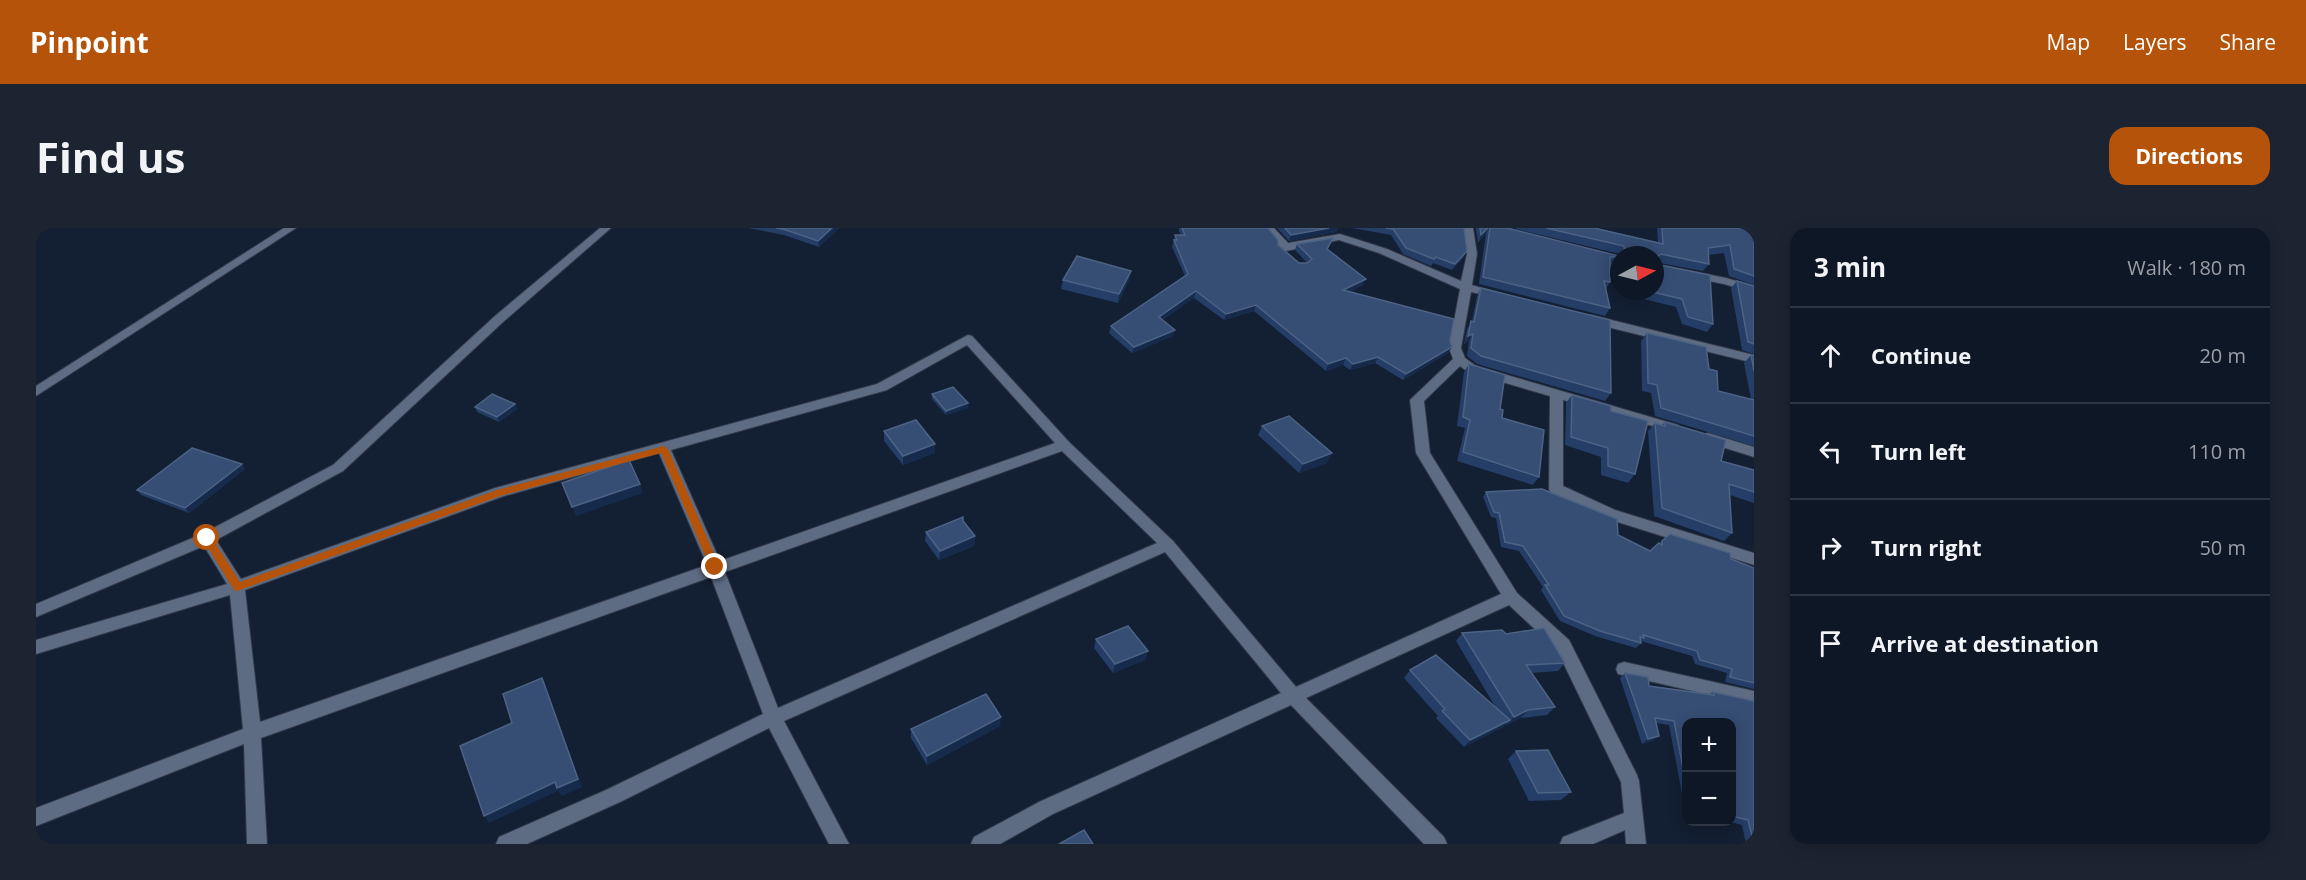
<!DOCTYPE html>
<html lang="en">
<head>
<meta charset="utf-8">
<style>
  body { margin:0; font-family:"Open Sans",sans-serif; background:#1c2432; color:#f1f3f6 }
  .controls { position:absolute; right:18px; bottom:18px; display:grid; overflow:hidden; border-radius:12px; box-shadow:0 3px 15px #0003 }
  .controls button { width:54px; height:54px; display:grid; place-items:center; padding:0; border:0; border-bottom:2px solid #2e3643; background:#0e1726; color:#f1f3f6; font:30px sans-serif }
  .compass { position:absolute; left:1574px; top:18px; width:54px; height:54px; border-radius:50%; background:#0e1726; box-shadow:0 3px 15px #0003; rotate:83deg }
  .stop { position:absolute; width:18px; height:18px; margin:-14px; border:4px solid #b45309; border-radius:50%; background:#fff }
  .stop.end { background:#b45309; border-color:#fff; box-shadow:0 2px 6px #0008 }
  .list { margin:0; padding:0; list-style:none }
  h2 { display:flex; justify-content:space-between; align-items:center; height:78px; margin:0; padding:0 24px; font-size:26px }
  h2 small { font-size:20px; font-weight:400; color:#9b9fa7 }
  .list li { display:grid; grid-template-columns:39px 1fr auto; gap:18px; align-items:center; box-sizing:border-box; height:96px; padding:0 24px; border-top:2px solid #2e3643 }
  .list b { display:block; font-size:22px; white-space:nowrap }
  .list em { font-size:20px; font-style:normal; color:#9b9fa7 }
  .icon { flex:none; width:33px; height:33px; fill:none; stroke:currentColor; stroke-width:2; stroke-linecap:round; stroke-linejoin:round }
  .map { position:relative; flex:none; width:1718px; height:616px; overflow:hidden; border-radius:18px }
  header { display:flex; align-items:center; gap:36px; box-sizing:border-box; height:84px; padding:0 30px; background:#b45309; color:#fff }
  header strong { font-size:28px }
  nav { display:flex; gap:33px; margin-inline-start:auto; font-size:21px }
  .intro { display:flex; align-items:center; justify-content:space-between; box-sizing:border-box; height:144px; padding:0 36px }
  h1 { margin:0; font-size:42px }
  .button { padding:15px 27px; border-radius:18px; background:#b45309; color:#fff; font-size:21px; font-weight:700 }
  main { display:flex; gap:36px; padding:0 36px }
  aside { flex:1; background:#0e1726; border-radius:18px; box-shadow:0 3px 15px #0003 }
  .map>svg:first-child { display:block }
  .lines { fill:none; stroke-linecap:round; stroke-linejoin:round }
  .street-casing { stroke:#323949; stroke-width:2 }
  .street { fill:#5d6c83; fill-rule:evenodd }
  .wall { fill:#243e67 }
  .shaded-wall { fill:#162b4c }
  .building { fill:#364e74; stroke:#4d6385; stroke-width:1.5 }
  .route { fill:#b45309 }
</style>
</head>
<body>
<header>
<strong>Pinpoint</strong>
<nav><a>Map</a><a>Layers</a><a>Share</a></nav>
</header>
<div class="intro"><h1>Find us</h1><a class="button">Directions</a></div>
<main>
<div class="map">
<svg width="1718" height="616" viewBox="0 0 1718 616">
  <rect width="100%" height="100%" fill="#131f32"/>
  <g class="lines">
    <defs>
      <g id="street">
        <polygon points="248,0 260,0 0,168 0,158"/>
        <path d="M564 0H575L467 94 307 243 180 312 205 351 459 260 841 156 932 107 936 108 1033 214 1137 313 1260 459 1465 366 1380 225 1374 172 1417 131 1413 120 1424 61 1343 25 1303 12 1245 24 1240 19 1242 17 1227 0H1238L1252 15 1304 6 1351 21 1425 53 1431 26 1427 0H1437L1441 26 1436 57 1468 67 1462 70 1435 64 1425 120 1429 130 1440 138 1642 197 1644 200 1637 204 1527 172V258L1579 282 1718 325V337L1569 290 1515 265 1513 261 1514 168 1432 144 1424 138 1388 173 1394 225 1481 365 1533 412 1601 547 1603 553 1610 616H1590L1589 602 1557 616H1524L1527 609 1588 585 1585 554 1521 422 1473 377 1270 470 1408 609 1411 616H1388L1255 477 1017 586 964 616H935L938 609 1003 574 1245 465 1129 324 748 493 813 616H793L733 500 584 574 491 616H460L463 609 570 562 727 486 675 349 225 510 231 616H211L208 516 0 598V580L207 501 194 367 0 426V412L191 356 168 318 0 389V376L166 306 297 237 459 88ZM931 117 1019 215 684 333 635 222 851 162ZM1026 223 1121 315 742 480 689 344ZM623 225 671 337 224 494 209 362 468 268Z"/>
        <polygon points="1619,36 1690,50 1718,58 1718,65 1688,56 1619,42"/>
        <polygon points="1555,87 1718,127 1718,135 1551,94 1549,91"/>
        <polygon points="1672,205 1718,219 1718,229 1667,213 1665,210 1667,207"/>
        <polygon points="1588,434 1718,463 1718,477 1582,446 1580,441 1582,436"/>
      </g>
    </defs>
    <use href="#street" class="street-casing"/>
    <use href="#street" class="street"/>
  </g>
  <g class="wall">
    <polygon points="712,0 803,0 783,19 748,7"/>
    <polygon points="1143,0 1232,0 1242,17 1263,35 1271,35 1259,22 1261,16 1294,16 1291,21 1327,57 1314,64 1414,113 1416,119 1412,125 1367,152 1339,135 1314,142 1307,137 1290,143 1218,83 1188,92 1158,70 1126,92 1137,108 1096,125 1073,105 1075,98 1149,48 1136,19 1139,7 1145,7 1143,3"/>
    <polygon points="1241,0 1302,0 1300,4 1253,13"/>
    <polygon points="1316,0 1428,0 1428,29 1416,42 1397,35 1395,38 1367,26 1355,7"/>
    <polygon points="1440,0 1471,0 1583,28 1583,37 1574,37 1574,54 1570,61 1574,80 1569,88 1443,56 1450,5 1442,15"/>
    <polygon points="1480,0 1558,0 1622,14 1621,0 1718,0 1718,57 1693,48 1688,25 1672,27 1673,36 1667,43 1623,35 1624,37 1677,96 1671,104 1646,96 1640,79 1604,70 1604,63 1619,63 1619,27 1584,27 1584,26 1480,1"/>
    <polygon points="1095,43 1093,52 1082,75 1025,61 1027,52"/>
    <polygon points="1701,53 1718,58 1718,126 1706,122 1695,60"/>
    <polygon points="1445,60 1575,165 1569,173 1441,136 1431,128 1433,113 1428,116 1431,101 1436,93 1441,68"/>
    <polygon points="1611,105 1673,141 1682,163 1715,171 1708,135 1715,127 1718,128 1718,218 1619,188 1615,165 1606,163 1605,113"/>
    <polygon points="1433,136 1464,181 1466,190 1503,249 1497,257 1421,233 1429,200 1421,198 1428,144"/>
    <polygon points="896,166 932,175 932,180 910,187 896,171"/>
    <polygon points="1536,167 1575,183 1599,246 1592,255 1565,247 1565,229 1529,217 1530,175"/>
    <polygon points="479,176 481,181 463,194 441,184 439,179"/>
    <polygon points="1629,194 1685,233 1718,242 1718,275 1694,267 1696,305 1688,313 1618,288 1612,203 1619,195 1626,197"/>
    <polygon points="1226,198 1291,235 1263,245 1222,207"/>
    <polygon points="848,203 899,216 899,225 867,237 848,213"/>
    <polygon points="209,241 153,285 105,267 101,262"/>
    <polygon points="1450,264 1582,307 1614,323 1626,313 1695,331 1718,340 1718,461 1689,454 1691,445 1659,436 1656,428 1605,413 1605,415 1600,420 1559,408 1524,393 1505,362 1507,359 1483,323 1465,319 1460,290 1455,289 1447,269"/>
    <polygon points="927,293 939,308 938,318 903,332 889,313 890,304"/>
    <polygon points="1426,405 1470,406 1529,435 1522,443 1495,445 1519,479 1511,487 1485,490 1470,497 1470,496 1467,499 1428,519 1400,490 1402,488 1368,450 1374,442 1460,480 1420,413"/>
    <polygon points="1060,411 1112,423 1109,432 1077,445 1058,420"/>
    <polygon points="1589,445 1613,458 1674,466 1677,464 1718,473 1718,616 1710,616 1706,597 1694,594 1695,594 1695,495 1650,495 1650,582 1649,581 1633,497 1620,495 1617,513 1606,516 1584,450"/>
    <polygon points="964,498 891,537 875,510 875,501"/>
    <polygon points="1480,523 1535,564 1525,572 1493,573 1472,531"/>
  </g>
  <g class="shaded-wall">
    <polygon points="796,0 803,0 783,19 782,13"/>
    <polygon points="1293,0 1302,0 1300,4 1253,13 1255,7"/>
    <polygon points="1452,0 1453,0 1450,5 1442,15 1445,7"/>
    <polygon points="1431,23 1428,29 1416,42 1419,36"/>
    <polygon points="1095,43 1093,52 1082,75 1083,66"/>
    <polygon points="1330,51 1327,57 1305,69 1307,62"/>
    <polygon points="1160,63 1158,70 1121,95 1123,89"/>
    <polygon points="1220,77 1218,83 1188,92 1190,86"/>
    <polygon points="1139,102 1137,108 1096,125 1098,119"/>
    <polygon points="1437,106 1433,113 1428,116 1432,108"/>
    <polygon points="1416,119 1412,125 1367,152 1370,146"/>
    <polygon points="1342,129 1339,135 1314,142 1317,136"/>
    <polygon points="1310,130 1307,137 1290,143 1292,136"/>
    <polygon points="932,175 932,180 910,187 910,183"/>
    <polygon points="479,176 481,181 463,194 461,189"/>
    <polygon points="899,216 899,225 867,237 867,228"/>
    <polygon points="1296,225 1291,235 1263,245 1267,236"/>
    <polygon points="206,236 209,241 153,285 149,280"/>
    <polygon points="604,256 607,265 540,288 536,279"/>
    <polygon points="939,308 938,318 903,332 904,323"/>
    <polygon points="1112,423 1109,432 1077,445 1079,436"/>
    <polygon points="506,450 510,458 546,559 526,568 522,563 453,595 448,588"/>
    <polygon points="1492,482 1485,490 1470,497 1478,489"/>
    <polygon points="965,489 964,498 891,537 891,528"/>
    <polygon points="1474,492 1467,499 1428,519 1434,512"/>
    <polygon points="1623,508 1617,513 1606,516 1612,511"/>
  </g>
  <g class="building">
    <polygon points="740,0 796,0 782,13 747,1"/>
    <polygon points="1146,0 1232,0 1242,12 1242,17 1263,35 1271,35 1276,31 1261,16 1297,10 1291,21 1330,51 1307,62 1418,91 1414,113 1416,119 1370,146 1342,129 1317,136 1310,130 1292,136 1220,77 1190,86 1160,63 1123,89 1139,102 1098,119 1075,98 1152,46 1138,12 1141,12 1139,7 1149,7"/>
    <polygon points="1249,0 1293,0 1255,7"/>
    <polygon points="1349,0 1428,0 1431,23 1419,36 1400,29 1398,31 1370,20 1357,1"/>
    <polygon points="1444,0 1452,0 1445,7"/>
    <polygon points="1454,0 1471,0 1583,28 1583,29 1574,29 1574,54 1568,53 1574,80 1447,49"/>
    <polygon points="1510,0 1558,0 1627,16 1626,0 1718,0 1718,48 1698,41 1694,17 1672,20 1673,36 1625,26 1622,28 1624,37 1674,47 1677,96 1652,89 1646,71 1612,63 1619,63 1619,27 1589,27 1588,18"/>
    <polygon points="1041,28 1095,43 1083,66 1027,52"/>
    <polygon points="1701,53 1718,58 1718,116 1712,114"/>
    <polygon points="1445,60 1574,92 1575,165 1445,128 1435,120 1437,106 1432,108 1435,93 1438,94"/>
    <polygon points="1611,105 1670,119 1673,141 1681,143 1682,163 1718,172 1718,208 1625,180 1621,157 1612,155"/>
    <polygon points="1715,127 1718,128 1718,143"/>
    <polygon points="1433,136 1469,147 1464,181 1467,182 1466,190 1508,202 1503,249 1427,224 1434,192 1427,189"/>
    <polygon points="917,159 932,175 910,183 896,166"/>
    <polygon points="456,166 479,176 461,189 439,179"/>
    <polygon points="1536,167 1575,178 1575,183 1612,193 1599,246 1572,238 1572,220 1535,209"/>
    <polygon points="1253,188 1296,225 1267,236 1226,198"/>
    <polygon points="880,192 899,216 867,228 848,203"/>
    <polygon points="1629,194 1690,212 1685,233 1718,242 1718,264 1693,256 1696,305 1626,280 1619,195 1629,198"/>
    <polygon points="156,220 206,236 149,280 101,262"/>
    <polygon points="593,232 604,256 536,279 526,255"/>
    <polygon points="1506,261 1581,291 1582,307 1614,323 1623,315 1626,317 1626,313 1634,306 1694,325 1695,331 1718,340 1718,455 1694,449 1696,441 1664,432 1661,423 1607,407 1608,410 1604,409 1605,415 1564,403 1528,388 1509,357 1513,357 1487,318 1469,314 1463,285 1458,284 1450,264"/>
    <polygon points="927,289 927,293 939,308 904,323 890,304"/>
    <polygon points="1092,398 1112,423 1079,436 1060,411"/>
    <polygon points="1508,400 1529,435 1490,437 1519,479 1492,482 1478,489 1426,405 1466,402 1470,406"/>
    <polygon points="1400,427 1474,492 1434,512 1406,483 1409,481 1374,442"/>
    <polygon points="1589,445 1612,449 1613,458 1678,467 1677,464 1718,473 1718,616 1712,592 1695,588 1695,495 1650,495 1650,556 1638,493 1619,490 1623,508 1612,511"/>
    <polygon points="506,450 542,551 521,560 519,554 448,588 424,518 476,495 467,466"/>
    <polygon points="950,466 965,489 891,528 875,501"/>
    <polygon points="1512,522 1535,564 1502,565 1480,523"/>
    <polygon points="1048,602 1057,616 1023,616"/>
  </g>
  <polygon class="route" points="628,218 632,221 684,339 683,342 679,343 674,339 625,225 467,267 201,363 198,362 166,310 174,307 204,354 461,262"/>
</svg>
<div class="controls">
<button>+</button>
<button>−</button>
</div>
<svg class="compass" viewBox="-18 -18 36 36"><path d="M0-13l5 13h-10z" fill="#e53935"/><path d="M0 13l5-13h-10z" fill="#9b9fa7"/></svg>
<div class="stop" style="left:171px;top:310px"></div>
<div class="stop end" style="left:679px;top:339px"></div>
</div>
<aside>
<h2>3 min<small>Walk · 180 m</small></h2>
<ul class="list">
<li><svg class="icon" aria-label="ahead" viewBox="0 0 24 24"><path d="M12 20V5M6 11l6-6 6 6"/></svg><div><b>Continue</b></div><em>20 m</em></li>
<li><svg class="icon" aria-label="left" viewBox="0 0 24 24"><path d="M17 20v-9H6M10 6l-5 5 5 5"/></svg><div><b>Turn left</b></div><em>110 m</em></li>
<li><svg class="icon" aria-label="right" viewBox="0 0 24 24"><path d="M7 20v-9h11M14 6l5 5-5 5"/></svg><div><b>Turn right</b></div><em>50 m</em></li>
<li><svg class="icon" aria-label="arrive" viewBox="0 0 24 24"><path d="M6 21V4h12l-3 4 3 4H6"/></svg><div><b>Arrive at destination</b></div></li>
</ul>
</aside>
</main>
</body>
</html>
